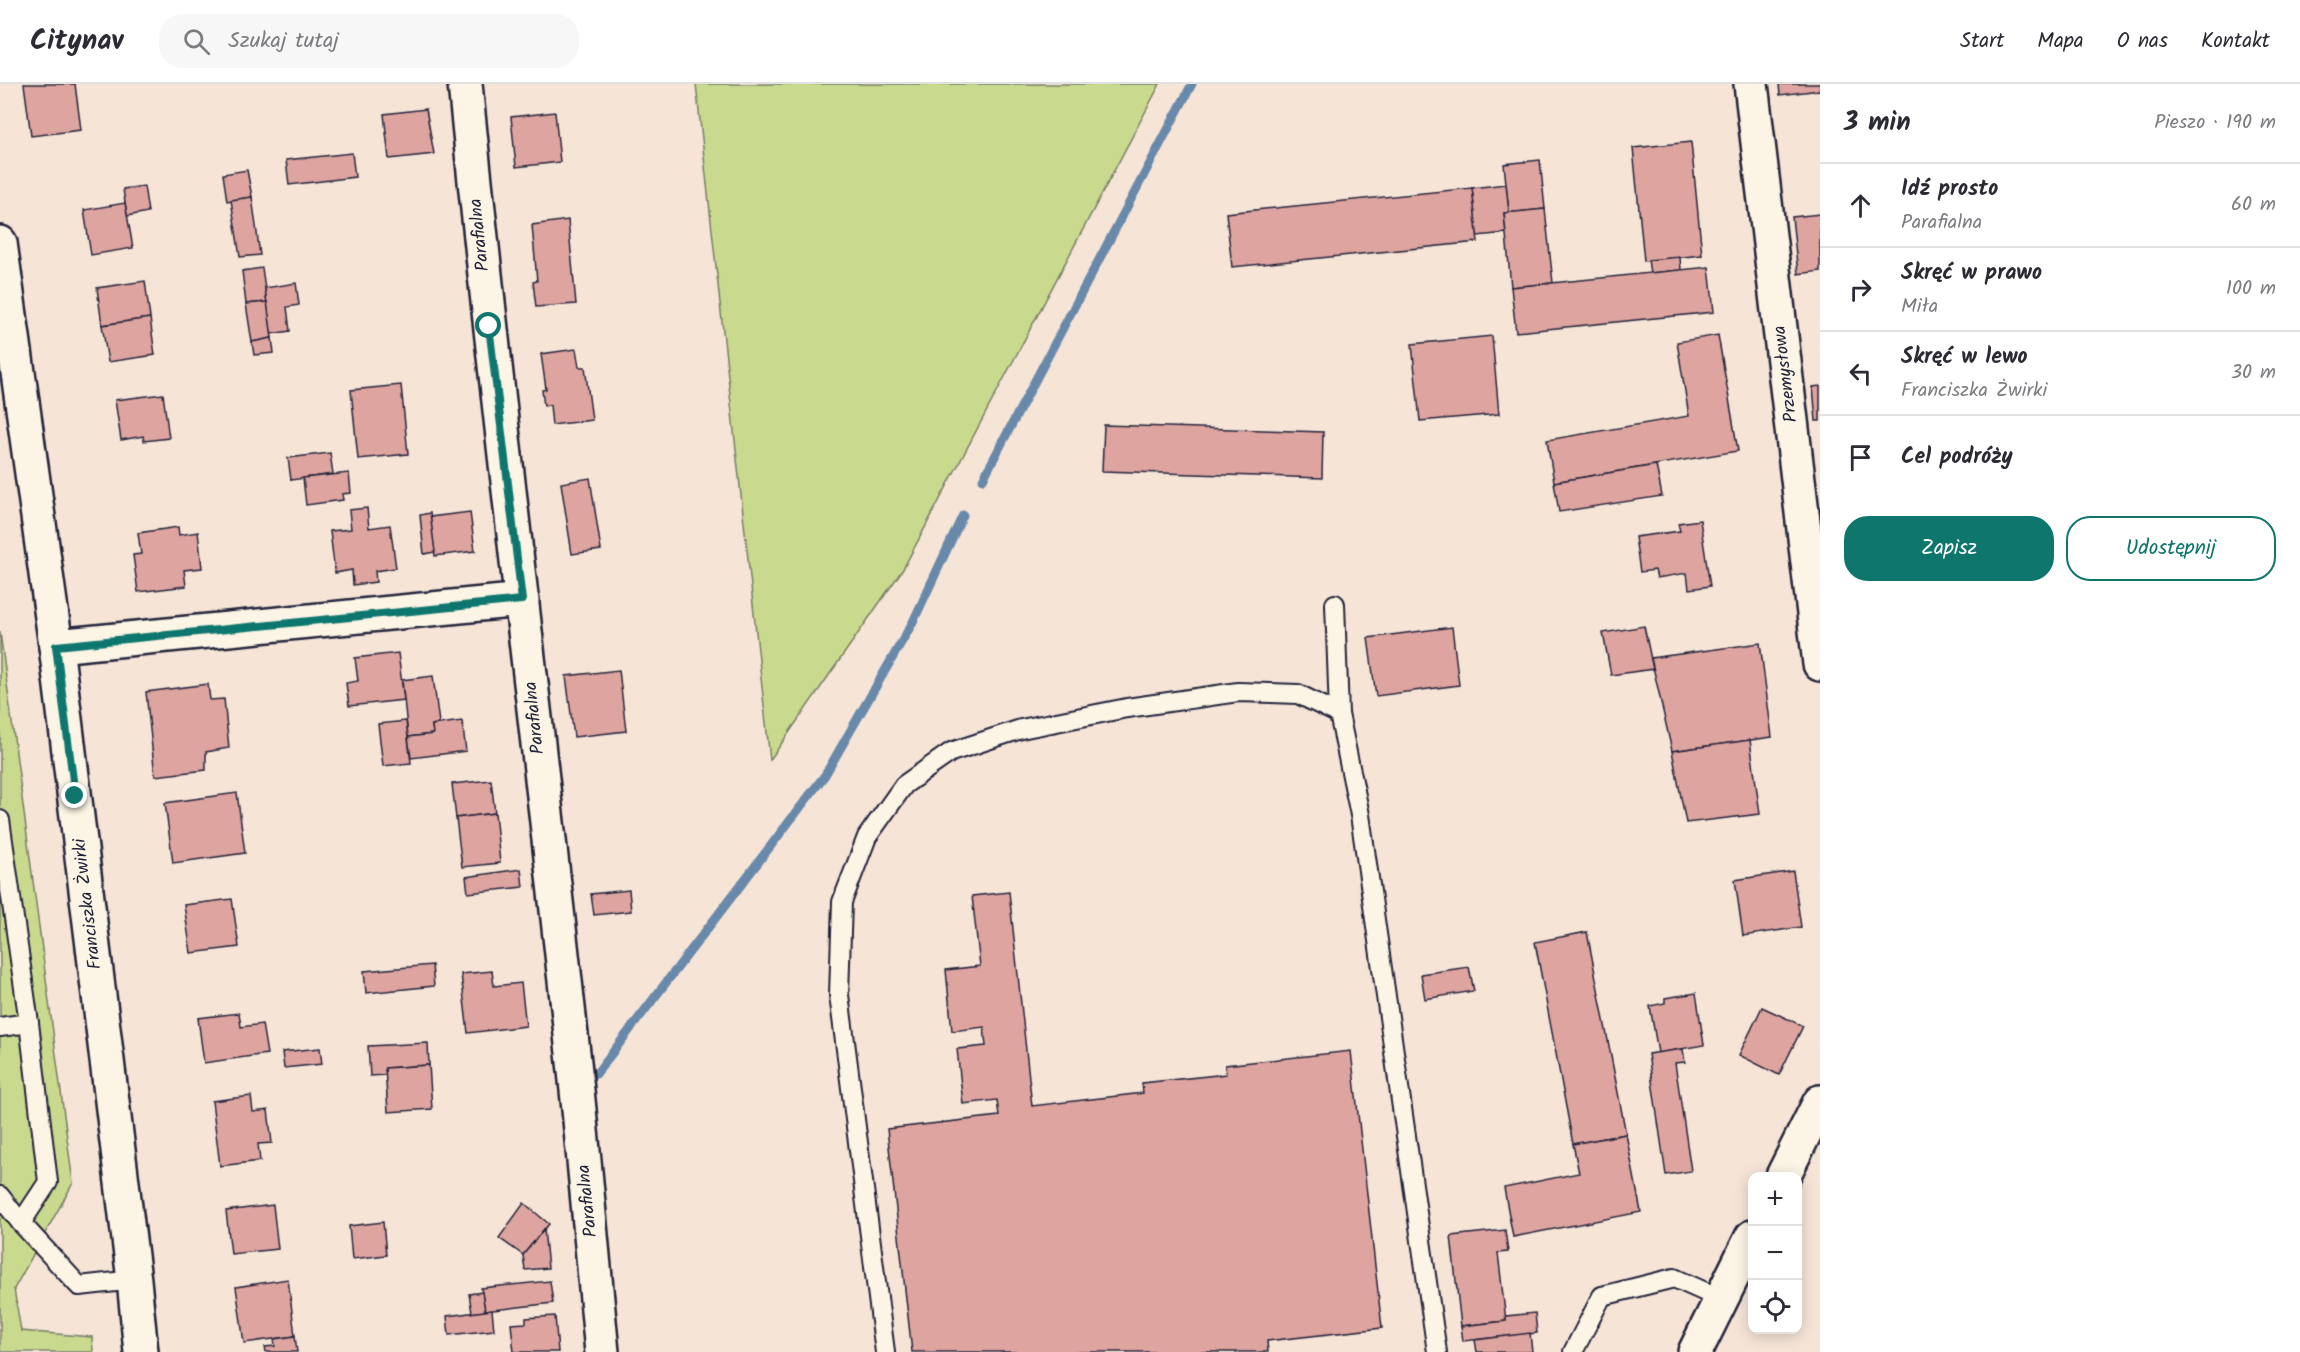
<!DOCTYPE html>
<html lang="pl">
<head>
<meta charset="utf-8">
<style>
  body { margin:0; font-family:Kalam,sans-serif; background:#f7f7f7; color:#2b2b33 }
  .controls { position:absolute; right:18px; bottom:18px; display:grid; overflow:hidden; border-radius:12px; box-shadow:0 3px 15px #0003 }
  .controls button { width:54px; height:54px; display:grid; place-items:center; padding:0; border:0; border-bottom:2px solid #e1e1e2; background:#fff; color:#2b2b33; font:30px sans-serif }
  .stop { position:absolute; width:18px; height:18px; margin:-14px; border:4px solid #0f766e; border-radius:50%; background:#fff }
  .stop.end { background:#0f766e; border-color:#fff; box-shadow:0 2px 6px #0008 }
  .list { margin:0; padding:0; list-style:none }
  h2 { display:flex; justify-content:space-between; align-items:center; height:78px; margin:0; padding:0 24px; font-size:26px }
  h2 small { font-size:20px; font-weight:400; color:#7c7c81 }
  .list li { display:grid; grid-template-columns:39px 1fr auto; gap:18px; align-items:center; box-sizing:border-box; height:84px; padding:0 24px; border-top:2px solid #e1e1e2 }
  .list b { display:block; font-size:22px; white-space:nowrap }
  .list p { margin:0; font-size:20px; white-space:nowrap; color:#7c7c81 }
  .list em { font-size:20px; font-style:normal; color:#7c7c81 }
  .actions { display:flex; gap:12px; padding:18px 24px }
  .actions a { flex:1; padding:14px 0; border:2px solid #0f766e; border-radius:24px; text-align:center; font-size:21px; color:#0f766e }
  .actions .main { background:#0f766e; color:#fff }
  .icon { flex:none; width:33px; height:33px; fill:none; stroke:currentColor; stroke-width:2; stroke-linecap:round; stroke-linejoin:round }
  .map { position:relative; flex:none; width:1820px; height:1268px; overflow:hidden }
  header { display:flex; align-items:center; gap:36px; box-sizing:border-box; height:84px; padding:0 30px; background:#fff; border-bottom:2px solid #e1e1e2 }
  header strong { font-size:28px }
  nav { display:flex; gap:33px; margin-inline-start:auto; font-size:21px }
  .search { width:420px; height:54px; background:#f7f7f7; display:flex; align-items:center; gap:15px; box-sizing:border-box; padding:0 21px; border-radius:24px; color:#7c7c81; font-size:22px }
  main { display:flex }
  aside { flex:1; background:#fff }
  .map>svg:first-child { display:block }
  .green { fill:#c9da8f; stroke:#767e65; stroke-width:1.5 }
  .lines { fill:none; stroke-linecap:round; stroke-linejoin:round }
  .stream { stroke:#6989ab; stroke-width:9 }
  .building { fill:#dea49f; stroke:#22223b; stroke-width:1.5 }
  .lane-casing { stroke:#22223b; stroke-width:22 }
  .street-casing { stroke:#22223b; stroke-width:38 }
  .secondary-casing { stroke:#22223b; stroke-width:38 }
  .lane { stroke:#fcf5e5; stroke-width:18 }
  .street { stroke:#fcf5e5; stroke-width:33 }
  .secondary { stroke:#fcf5e5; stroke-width:33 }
  .route { stroke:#0f766e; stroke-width:8 }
  .labels { text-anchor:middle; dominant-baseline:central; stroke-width:5; stroke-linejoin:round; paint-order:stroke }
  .street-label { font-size:18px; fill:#22223b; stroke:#fcf5e5 }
</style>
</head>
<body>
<header>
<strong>Citynav</strong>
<div class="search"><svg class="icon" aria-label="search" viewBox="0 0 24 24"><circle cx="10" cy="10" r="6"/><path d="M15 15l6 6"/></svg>Szukaj tutaj</div>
<nav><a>Start</a><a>Mapa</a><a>O nas</a><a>Kontakt</a></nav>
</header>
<main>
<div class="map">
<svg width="1820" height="1268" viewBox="0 0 1820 1268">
  <rect width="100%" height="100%" fill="#f6e5d7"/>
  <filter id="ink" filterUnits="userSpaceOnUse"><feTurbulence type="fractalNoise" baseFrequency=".0167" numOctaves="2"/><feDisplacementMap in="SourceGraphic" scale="12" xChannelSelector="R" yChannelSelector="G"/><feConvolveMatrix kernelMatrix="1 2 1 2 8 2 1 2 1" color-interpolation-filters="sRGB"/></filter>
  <g filter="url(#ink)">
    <g class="green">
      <polygon points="696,0 1160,0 903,485 770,676"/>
      <polygon points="0,548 73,1099 14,1205 21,1247 92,1253 93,1268 0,1268"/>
    </g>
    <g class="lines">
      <g class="stream">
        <polyline points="983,395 1192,0"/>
        <polyline points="596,990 825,691 913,538 963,431"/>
      </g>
    </g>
    <g class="building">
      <polygon points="24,0 75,0 81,46 31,52"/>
      <polygon points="1779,0 1820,0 1820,6 1780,11"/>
      <polygon points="426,25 434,70 389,75 384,30"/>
      <polygon points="555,28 560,78 516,83 511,33"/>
      <polygon points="1691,58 1702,171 1644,177 1633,64"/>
      <polygon points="352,69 355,93 289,101 286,76"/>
      <polygon points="1540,76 1545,125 1509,129 1504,80"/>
      <polygon points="247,86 252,113 227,117 223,90"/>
      <polygon points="1506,100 1509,129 1504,129 1506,149 1477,152 1472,104"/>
      <polygon points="144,102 148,128 127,132 123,105"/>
      <polygon points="1472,104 1478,158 1232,183 1226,129"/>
      <polygon points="252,113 260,171 240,173 231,116"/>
      <polygon points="125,119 133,164 91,171 84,126"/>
      <polygon points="1545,125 1553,199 1511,203 1504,129"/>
      <polygon points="1820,130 1820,187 1798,190 1792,133"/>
      <polygon points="568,136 576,220 536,223 533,198 537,197 532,141"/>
      <polygon points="1680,173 1681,186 1650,189 1648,176"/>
      <polygon points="1709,183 1714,228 1516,248 1511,203"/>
      <polygon points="262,184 267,218 246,220 242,187"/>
      <polygon points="145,197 150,234 102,241 97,204"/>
      <polygon points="296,199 299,221 287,223 290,247 271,250 265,204"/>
      <polygon points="267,218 272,254 252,258 246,220"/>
      <polygon points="150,234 155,271 108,278 102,241"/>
      <polygon points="1718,251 1738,367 1554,398 1547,356 1689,332 1677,258"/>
      <polygon points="1492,252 1499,330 1420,337 1412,260"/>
      <polygon points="272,254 274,269 254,271 252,258"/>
      <polygon points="576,265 579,283 585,283 592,336 552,341 550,321 544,322 542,306 546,305 541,270"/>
      <polygon points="401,301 408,370 358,375 351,306"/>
      <polygon points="1820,302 1820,337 1816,337 1813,303"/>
      <polygon points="163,310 169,354 144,357 143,352 121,356 115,316"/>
      <polygon points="1104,341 1323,348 1322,394 1102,387"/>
      <polygon points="330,369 333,390 291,396 288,374"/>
      <polygon points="1656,381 1662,412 1559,428 1554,398"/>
      <polygon points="349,389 351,409 342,410 343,416 306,421 303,394"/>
      <polygon points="590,394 601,466 572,470 561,399"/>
      <polygon points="367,424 369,444 390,441 396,484 375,487 376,498 353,501 352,486 335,489 330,447 351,445 349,426"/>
      <polygon points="470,428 475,467 435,472 430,433"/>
      <polygon points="430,429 435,468 424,470 420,431"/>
      <polygon points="1700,436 1710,502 1689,505 1687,489 1657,494 1655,486 1640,488 1635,453 1680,447 1678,439"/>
      <polygon points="178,443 179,451 198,448 202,484 184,486 186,502 138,508 133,471 141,470 138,449"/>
      <polygon points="1644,542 1653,585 1611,591 1603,549"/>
      <polygon points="1452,543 1459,601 1376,612 1368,554"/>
      <polygon points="1760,559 1772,653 1672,667 1651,574"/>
      <polygon points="398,569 404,616 349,622 346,599 358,597 355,574"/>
      <polygon points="619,586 626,647 574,653 566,592"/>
      <polygon points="433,592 439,639 432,641 433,650 408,653 402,596"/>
      <polygon points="208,600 210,616 224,615 229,664 206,668 206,686 155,692 146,608"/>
      <polygon points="406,637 411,679 383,682 378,640"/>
      <polygon points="462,637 466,667 411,674 408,653 433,650 432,641"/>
      <polygon points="1750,656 1760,730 1686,739 1672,667"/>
      <polygon points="491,696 495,729 456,734 452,700"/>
      <polygon points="237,709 245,769 173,779 165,719"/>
      <polygon points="495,729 500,779 462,783 456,734"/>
      <polygon points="521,785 523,803 468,809 466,793"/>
      <polygon points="1793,787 1801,843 1743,852 1735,796"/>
      <polygon points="629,806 631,827 594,831 591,810"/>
      <polygon points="1009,808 1032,1022 1143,1009 1142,999 1226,990 1225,981 1351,967 1382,1244 1267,1257 1268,1268 912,1268 887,1045 999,1032 997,1016 963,1020 957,965 986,962 984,943 952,947 946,886 980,882 972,812"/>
      <polygon points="232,815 239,863 191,869 184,821"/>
      <polygon points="1587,848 1626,1050 1573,1060 1535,858"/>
      <polygon points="432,881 434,902 366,909 364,887"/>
      <polygon points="1469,883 1474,907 1425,915 1421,890"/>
      <polygon points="492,887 494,902 521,899 526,942 468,949 461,890"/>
      <polygon points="1696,909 1704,961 1658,969 1650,922 1665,919 1665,914"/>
      <polygon points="1762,923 1803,942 1779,991 1739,971"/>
      <polygon points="239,929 241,943 262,940 267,970 204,979 198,934"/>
      <polygon points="428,959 429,981 385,984 386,991 370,992 368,962"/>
      <polygon points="320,964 322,980 284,984 282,968"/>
      <polygon points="1683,965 1685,978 1675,979 1691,1087 1666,1091 1648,970"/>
      <polygon points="429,981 432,1025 388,1028 385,984"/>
      <polygon points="251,1012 253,1028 268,1026 272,1059 258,1060 260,1077 220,1082 212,1017"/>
      <polygon points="1626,1050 1641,1128 1513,1153 1504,1104 1579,1089 1573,1060"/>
      <polygon points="524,1119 549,1140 523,1171 499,1154"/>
      <polygon points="273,1121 278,1165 231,1170 226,1127"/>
      <polygon points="383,1138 386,1171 352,1175 349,1142"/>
      <polygon points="544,1145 548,1184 525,1186 523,1171"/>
      <polygon points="1505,1146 1508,1168 1498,1169 1506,1237 1461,1242 1451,1152"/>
      <polygon points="288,1195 295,1252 244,1259 236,1203"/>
      <polygon points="550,1197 553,1219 485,1227 481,1204"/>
      <polygon points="482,1208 485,1227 472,1229 469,1210"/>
      <polygon points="492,1226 494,1246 449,1251 447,1232"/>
      <polygon points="1535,1229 1537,1249 1463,1257 1461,1242 1506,1237 1506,1232"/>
      <polygon points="555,1232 558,1268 514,1268 511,1240 526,1239 526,1234"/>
      <polygon points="1530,1249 1532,1268 1477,1268 1475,1256"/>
      <polygon points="295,1252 297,1268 266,1268 265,1263 275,1262 274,1255"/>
    </g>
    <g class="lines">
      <defs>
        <g id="lane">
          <polyline points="1335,520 1339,630 1360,731 1437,1268"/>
          <polyline points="0,736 29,939 48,1098 21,1139"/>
          <polyline points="0,943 29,939"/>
          <polyline points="0,1112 21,1139 79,1202 134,1196"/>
          <polyline points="885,1268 839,911 842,818 867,753 904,701 951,668 1021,645 1127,624 1238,608 1298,610 1339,630"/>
          <polyline points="1573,1268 1602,1212 1674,1194 1721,1215"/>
        </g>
        <g id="street">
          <path d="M465 0C498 330 539 658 575 987 585 1081 593 1175 602 1268"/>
          <polyline points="1751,0 1820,580"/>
          <polyline points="0,159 56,562 134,1196 141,1268"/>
          <polyline points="56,562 522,516"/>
        </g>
        <g id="secondary">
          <polyline points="1783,1092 1820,1018"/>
          <polyline points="1695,1268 1752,1153"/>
        </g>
      </defs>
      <use href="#lane" class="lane-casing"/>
      <use href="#street" class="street-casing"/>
      <use href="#secondary" class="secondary-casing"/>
      <use href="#lane" class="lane"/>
      <use href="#street" class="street"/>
      <use href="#secondary" class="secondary"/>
    </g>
  </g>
  <g class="lines" filter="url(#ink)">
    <polyline class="route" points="75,712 56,562 522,516 489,242"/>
  </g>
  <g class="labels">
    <g class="street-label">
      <text transform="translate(480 151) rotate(-96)">Parafialna</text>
      <text transform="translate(1786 290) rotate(-97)">Przemysłowa</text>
      <text transform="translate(535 634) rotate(-96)">Parafialna</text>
      <text transform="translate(88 820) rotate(-97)">Franciszka Żwirki</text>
      <text transform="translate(588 1117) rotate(-96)">Parafialna</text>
    </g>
  </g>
</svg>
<div class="controls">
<button>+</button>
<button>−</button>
<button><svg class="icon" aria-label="locate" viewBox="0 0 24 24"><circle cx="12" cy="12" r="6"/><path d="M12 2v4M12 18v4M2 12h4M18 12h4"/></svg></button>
</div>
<div class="stop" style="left:489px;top:242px"></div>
<div class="stop end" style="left:75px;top:712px"></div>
</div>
<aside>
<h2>3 min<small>Pieszo · 190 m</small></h2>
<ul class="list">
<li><svg class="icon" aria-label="ahead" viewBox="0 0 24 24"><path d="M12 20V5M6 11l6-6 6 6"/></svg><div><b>Idź prosto</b><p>Parafialna</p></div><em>60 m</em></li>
<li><svg class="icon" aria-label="right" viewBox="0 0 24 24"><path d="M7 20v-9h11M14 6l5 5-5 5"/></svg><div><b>Skręć w prawo</b><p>Miła</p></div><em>100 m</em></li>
<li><svg class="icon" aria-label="left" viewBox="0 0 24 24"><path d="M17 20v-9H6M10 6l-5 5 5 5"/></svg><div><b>Skręć w lewo</b><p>Franciszka Żwirki</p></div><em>30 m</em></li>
<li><svg class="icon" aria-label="arrive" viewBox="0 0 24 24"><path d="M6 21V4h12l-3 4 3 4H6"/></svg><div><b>Cel podróży</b></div></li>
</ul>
<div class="actions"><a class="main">Zapisz</a><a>Udostępnij</a></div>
</aside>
</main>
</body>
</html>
